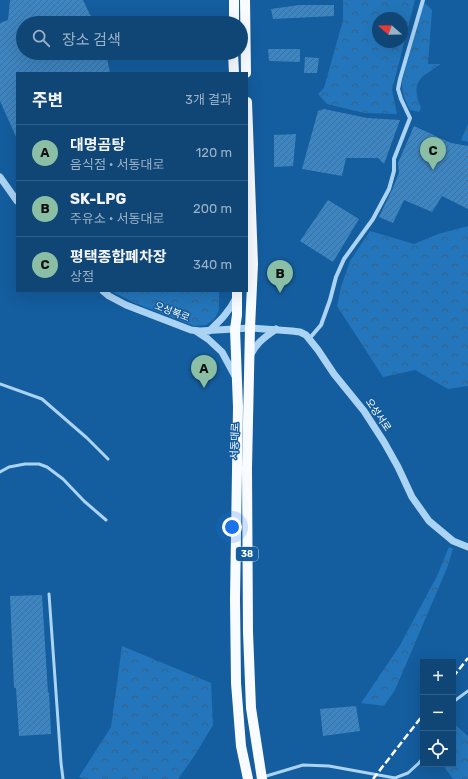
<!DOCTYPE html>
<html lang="ko">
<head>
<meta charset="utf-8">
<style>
  body { margin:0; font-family:Rubik,"Noto Sans KR",sans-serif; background:#184d7b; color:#f1f3f6 }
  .controls { position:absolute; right:12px; bottom:12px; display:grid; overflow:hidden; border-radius:0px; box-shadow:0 4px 16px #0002 }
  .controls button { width:36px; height:36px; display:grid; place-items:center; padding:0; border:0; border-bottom:1px solid #2f5e88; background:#0f4676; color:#f1f3f6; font:20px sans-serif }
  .compass { position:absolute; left:372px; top:12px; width:36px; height:36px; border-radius:50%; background:#0f4676; box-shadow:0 4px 16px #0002; rotate:290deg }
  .you { position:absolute; left:232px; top:527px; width:14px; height:14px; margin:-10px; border:3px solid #fff; border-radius:50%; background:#1a73e8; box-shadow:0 0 0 6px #1a73e833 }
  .badge { display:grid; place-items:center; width:26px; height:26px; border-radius:50%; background:#8abfa5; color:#111; font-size:13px; font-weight:700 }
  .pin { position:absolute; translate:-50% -33px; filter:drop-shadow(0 1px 2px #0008) }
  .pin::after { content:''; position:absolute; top:21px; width:14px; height:12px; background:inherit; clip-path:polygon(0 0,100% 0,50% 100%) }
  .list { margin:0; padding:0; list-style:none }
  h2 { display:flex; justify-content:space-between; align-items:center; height:52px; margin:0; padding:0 16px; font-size:17px }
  h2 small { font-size:13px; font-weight:400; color:#9bb1c5 }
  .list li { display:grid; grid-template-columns:26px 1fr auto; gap:12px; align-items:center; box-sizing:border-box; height:56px; padding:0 16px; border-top:1px solid #2f5e88 }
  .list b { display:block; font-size:15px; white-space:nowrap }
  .list p { margin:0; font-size:13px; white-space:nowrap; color:#9bb1c5 }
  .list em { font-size:13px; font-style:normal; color:#9bb1c5 }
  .icon { flex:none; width:22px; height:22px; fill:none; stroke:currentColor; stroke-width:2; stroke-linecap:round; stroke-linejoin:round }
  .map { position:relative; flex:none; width:468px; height:779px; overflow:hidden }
  .search { position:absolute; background:#0f4676; box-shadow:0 4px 16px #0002; left:16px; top:16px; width:232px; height:44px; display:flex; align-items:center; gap:10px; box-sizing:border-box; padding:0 14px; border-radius:22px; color:#9bb1c5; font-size:15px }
  .panel { position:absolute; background:#0f4676; box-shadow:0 4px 16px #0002; left:16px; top:72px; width:232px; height:220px; border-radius:0px }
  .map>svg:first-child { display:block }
  .forest { fill:url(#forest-crowns); fill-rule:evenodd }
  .building { fill:url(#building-hatch) }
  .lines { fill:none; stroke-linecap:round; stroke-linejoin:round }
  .service { stroke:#abd3f4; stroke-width:3 }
  .minor { stroke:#abd3f4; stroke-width:4 }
  .tertiary { stroke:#abd3f4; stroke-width:7 }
  .primary { stroke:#f8fbff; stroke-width:10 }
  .rail { stroke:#fff; stroke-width:2.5; stroke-dasharray:7 3; stroke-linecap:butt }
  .labels { text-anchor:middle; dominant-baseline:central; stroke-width:3; stroke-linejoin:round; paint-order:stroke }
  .shield { fill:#145d9e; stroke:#b8cee2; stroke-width:1 }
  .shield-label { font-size:9px; font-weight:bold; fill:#fff }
  .street-label { font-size:10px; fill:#fff; stroke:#145d9e }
</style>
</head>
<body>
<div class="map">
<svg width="468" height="779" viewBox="0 0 468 779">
  <defs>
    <pattern id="forest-crowns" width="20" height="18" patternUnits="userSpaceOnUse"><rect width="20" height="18" fill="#2376bb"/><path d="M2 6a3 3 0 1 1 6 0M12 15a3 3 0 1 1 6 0" fill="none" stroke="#386184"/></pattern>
    <pattern id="building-hatch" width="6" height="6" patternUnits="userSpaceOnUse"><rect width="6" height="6" fill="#3d86c4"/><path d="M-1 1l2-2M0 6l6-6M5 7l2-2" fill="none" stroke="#436f94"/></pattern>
  </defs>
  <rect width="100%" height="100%" fill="#145d9e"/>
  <g class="forest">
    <path d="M343 0H415L392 90 397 114 364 113 327 104 318 94 324 88 343 20ZM378 18H402V42H378Z"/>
    <path d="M424 2 432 10 428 64H441C420 78 410 81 421 108L419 112 410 110C404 99 402 93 402 81Z"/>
    <polygon points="468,124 468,142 461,140"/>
    <polygon points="468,226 468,386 448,389 415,370 383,377 337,306 341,287 350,261 370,231 414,244 438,234"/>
    <polygon points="112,291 219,291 219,310 214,320 206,325 194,326 135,303 115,293"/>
    <polygon points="449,547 453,549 447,568 395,690 384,706 361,703 399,647 437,576"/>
    <polygon points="122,646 211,683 213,725 195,755 178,779 85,779 79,777 111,727"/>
    <polygon points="453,723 468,736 468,779 453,779 442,764 453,764"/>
  </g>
  <g class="building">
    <polygon points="10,0 83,0 94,23 23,23 23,53 106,53 110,73 17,73 17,139 0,101 0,23 8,20"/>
    <polygon points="299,5 334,5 334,16 273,19 271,9"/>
    <polygon points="268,49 300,49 300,62 269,61"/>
    <polygon points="305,57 319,58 317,73 304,73"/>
    <polygon points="324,109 367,118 400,120 384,164 378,158 346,158 342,176 302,169 318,111"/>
    <polygon points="414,126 451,143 468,146 468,209 442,196 432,212 404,200 393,223 379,217 392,190 399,173 398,163"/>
    <polygon points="296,134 293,166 274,167 274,135"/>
    <polygon points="328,200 359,219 333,262 300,241"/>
    <polygon points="42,595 48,693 49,692 51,734 19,736 16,688 14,688 10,596"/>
    <polygon points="356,706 360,731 323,736 320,709"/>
  </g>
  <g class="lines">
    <g class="service">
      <polyline points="0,384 42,399 87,438 108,459"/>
      <polyline points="0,472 9,467 25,464 39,464 47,467 63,479 84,501 106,520"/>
      <polyline points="49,594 61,763 63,779"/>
      <polyline points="453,702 468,691"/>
      <polyline points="263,777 303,765 329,766 395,778 408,773 419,763 423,758"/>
    </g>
    <polyline class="minor" points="309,339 321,325 330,300 336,277 344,259 373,219 389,189 394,171 394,159 410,118 401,99 398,89 400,79 423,0"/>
    <g class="tertiary">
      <polyline points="0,177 17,201"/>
      <polyline points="103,291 109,296 126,305 191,330 200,331 250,328 292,331 300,332 306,335 318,350 334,374 364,411 384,442 398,467 412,497 429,521 453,541 468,547"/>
      <polyline points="196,331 208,339 222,352 235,376"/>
      <path d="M209 331C220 321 229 312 236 298"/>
      <path d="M250 356C258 341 263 339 276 329"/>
    </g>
    <g class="primary">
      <polyline points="245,0 246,73"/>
      <polyline points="234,23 234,0"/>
      <polyline points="233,53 234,73"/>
      <polyline points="247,102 253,264 250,328 247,468 248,632 251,708 262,779"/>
      <polyline points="237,291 237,315 235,329 238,407 235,599 236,683 241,746 248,779"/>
    </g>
    <g class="rail">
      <polyline points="453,677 468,658"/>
      <polyline points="373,779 423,715"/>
    </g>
  </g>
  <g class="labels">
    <rect class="shield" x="236" y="547" width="22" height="14" rx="3"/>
    <g class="shield-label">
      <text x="247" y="554">38</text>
    </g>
    <g class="street-label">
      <text transform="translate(172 312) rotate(21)">오성북로</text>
      <text transform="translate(378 415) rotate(56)">오성서로</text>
      <text transform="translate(235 441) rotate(-88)">서동대로</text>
    </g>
  </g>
</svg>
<div class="controls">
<button>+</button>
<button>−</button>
<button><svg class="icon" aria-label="locate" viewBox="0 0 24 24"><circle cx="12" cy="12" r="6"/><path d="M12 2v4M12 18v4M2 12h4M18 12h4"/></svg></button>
</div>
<svg class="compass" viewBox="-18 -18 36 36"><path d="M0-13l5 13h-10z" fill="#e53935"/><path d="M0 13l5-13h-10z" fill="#9bb1c5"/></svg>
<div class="you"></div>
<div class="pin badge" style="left:204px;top:388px">A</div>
<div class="pin badge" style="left:280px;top:293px">B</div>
<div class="pin badge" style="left:433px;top:170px">C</div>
<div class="search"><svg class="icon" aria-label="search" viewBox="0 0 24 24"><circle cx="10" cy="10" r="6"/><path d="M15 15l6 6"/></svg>장소 검색</div>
<section class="panel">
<h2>주변<small>3개 결과</small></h2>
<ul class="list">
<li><span class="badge">A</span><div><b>대명곰탕</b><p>음식점 · 서동대로</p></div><em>120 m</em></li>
<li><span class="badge">B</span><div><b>SK-LPG</b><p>주유소 · 서동대로</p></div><em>200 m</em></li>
<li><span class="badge">C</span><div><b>평택종합폐차장</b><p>상점</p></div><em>340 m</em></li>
</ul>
</section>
</div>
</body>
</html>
